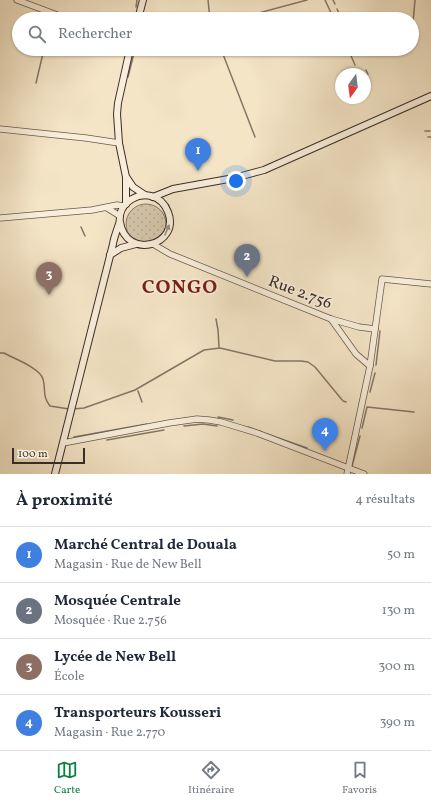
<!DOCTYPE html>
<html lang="fr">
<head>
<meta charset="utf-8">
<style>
  body { margin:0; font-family:Vollkorn,serif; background:#f2f2f3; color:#1f2937 }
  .compass { position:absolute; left:335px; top:68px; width:36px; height:36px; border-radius:50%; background:#fff; box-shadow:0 1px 3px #0004; rotate:194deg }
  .scale { position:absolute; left:12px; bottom:10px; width:73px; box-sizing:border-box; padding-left:4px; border:2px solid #3a2d27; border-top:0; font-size:11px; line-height:14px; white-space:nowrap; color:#3a2d27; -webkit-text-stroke:3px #f8eedb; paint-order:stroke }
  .you { position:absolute; left:236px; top:181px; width:14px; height:14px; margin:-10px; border:3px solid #fff; border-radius:50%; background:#1a73e8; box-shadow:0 0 0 6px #1a73e833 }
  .badge { display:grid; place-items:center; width:26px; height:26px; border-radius:50%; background:#0b8043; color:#fff; font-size:13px; font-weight:700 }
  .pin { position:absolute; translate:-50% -33px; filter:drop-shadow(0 1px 2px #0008) }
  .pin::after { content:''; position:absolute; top:21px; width:14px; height:12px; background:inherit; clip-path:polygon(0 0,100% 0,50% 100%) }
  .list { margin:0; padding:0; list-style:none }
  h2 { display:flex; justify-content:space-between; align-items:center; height:52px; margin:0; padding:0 16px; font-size:17px }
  h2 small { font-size:13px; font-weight:400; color:#747a83 }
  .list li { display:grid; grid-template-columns:26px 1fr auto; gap:12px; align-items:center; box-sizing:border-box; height:56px; padding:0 16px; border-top:1px solid #e0e1e3 }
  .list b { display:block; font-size:15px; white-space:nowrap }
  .list p { margin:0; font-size:13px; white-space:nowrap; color:#747a83 }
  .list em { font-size:13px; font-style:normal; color:#747a83 }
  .icon { flex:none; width:22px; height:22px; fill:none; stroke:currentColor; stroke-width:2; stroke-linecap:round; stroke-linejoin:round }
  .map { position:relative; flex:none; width:431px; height:474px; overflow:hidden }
  .search { position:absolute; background:#fff; box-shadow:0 1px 3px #0004; left:12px; right:12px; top:12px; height:44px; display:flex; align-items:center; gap:10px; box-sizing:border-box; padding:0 14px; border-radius:22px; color:#747a83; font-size:15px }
  .sheet { height:276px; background:#fff }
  nav { display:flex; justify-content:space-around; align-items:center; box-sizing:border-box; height:56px; border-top:1px solid #e0e1e3; background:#fff; font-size:11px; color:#747a83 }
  nav a { display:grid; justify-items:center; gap:2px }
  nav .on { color:#0b8043 }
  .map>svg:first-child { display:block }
  .grass { fill:url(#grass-dots); stroke:#877a6a }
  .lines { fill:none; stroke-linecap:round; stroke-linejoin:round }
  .stream { stroke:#847667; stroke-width:1.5 }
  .tertiary-casing { stroke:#685b4f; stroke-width:7 }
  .secondary-casing { stroke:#3a2d27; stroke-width:8 }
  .tertiary { stroke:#f8eedb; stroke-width:5.5 }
  .secondary { stroke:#f8eedb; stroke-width:6 }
  .oneway { fill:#998e81 }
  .labels { text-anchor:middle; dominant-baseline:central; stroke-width:3.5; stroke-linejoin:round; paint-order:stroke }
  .street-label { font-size:16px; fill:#3a2d27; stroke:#f8eedb }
  .district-label { font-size:20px; font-weight:bold; letter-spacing:1px; fill:#7a1f14; stroke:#f8eedb }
</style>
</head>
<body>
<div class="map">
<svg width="431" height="474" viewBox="0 0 431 474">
  <defs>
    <pattern id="grass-dots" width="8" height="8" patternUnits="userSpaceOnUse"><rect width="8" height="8" fill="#d4c6ac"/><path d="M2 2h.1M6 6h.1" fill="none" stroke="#b7aa94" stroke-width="1.8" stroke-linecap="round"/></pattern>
  </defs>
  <rect width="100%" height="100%" fill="#f4e5c7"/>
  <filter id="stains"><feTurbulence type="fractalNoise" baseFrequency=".005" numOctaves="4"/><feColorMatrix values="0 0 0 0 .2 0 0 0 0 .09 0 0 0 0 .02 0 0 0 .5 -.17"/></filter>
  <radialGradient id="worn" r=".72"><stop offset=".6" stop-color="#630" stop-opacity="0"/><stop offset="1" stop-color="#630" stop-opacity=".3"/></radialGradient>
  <circle class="grass" cx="146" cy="224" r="20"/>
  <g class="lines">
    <g class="stream">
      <polyline points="208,0 210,19"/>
      <polyline points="325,0 334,19"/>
      <polyline points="333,0 335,4"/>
      <polyline points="136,7 137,0"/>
      <polyline points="337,9 342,19"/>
      <polyline points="51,19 55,19"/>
      <polyline points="236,19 307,0"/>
      <polyline points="413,23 415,0"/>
      <polyline points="221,49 255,137"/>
      <polyline points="348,49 355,65"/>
      <polyline points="132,61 135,49"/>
      <polyline points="366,70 368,74"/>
      <polyline points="128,77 132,61"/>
      <polyline points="36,83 44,49"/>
      <polyline points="425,131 430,131"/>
      <polyline points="428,137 431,137"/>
      <polyline points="81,227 85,236"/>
      <polyline points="216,319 218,330 219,347"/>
      <path d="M0 353H4C13 358 40 368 43 379 46 390 42 396 50 406L69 409"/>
      <polyline points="376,365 380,331"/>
      <polyline points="138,391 142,402"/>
      <polyline points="370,392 375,373"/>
      <polyline points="73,409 84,408 135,390 204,350 220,348 275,361 301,361 308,362 315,367 343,401 346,402"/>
      <polyline points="218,417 233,420"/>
      <polyline points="184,426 203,424 217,426"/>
      <polyline points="248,427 262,432"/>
      <polyline points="362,428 367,407 414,412"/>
      <polyline points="267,434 307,448"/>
      <polyline points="74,437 147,424"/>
      <polyline points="107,440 164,430"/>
      <polyline points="352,466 360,436"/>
    </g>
    <defs>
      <g id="tertiary">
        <polyline points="17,0 68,19"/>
        <polyline points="0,129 86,138 119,143"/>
        <polyline points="107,208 120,216"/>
        <polyline points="0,218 92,210 117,205 124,206"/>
        <polyline points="153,244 170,254 331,319 359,327 375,329"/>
        <polyline points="331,319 356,354 370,366"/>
        <polyline points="63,443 169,423 197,419 209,420 221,422 257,433 364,474"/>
        <polyline points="347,474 370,366 382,279 431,284"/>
      </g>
      <g id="secondary">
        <polyline points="138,19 143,0"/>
        <polyline points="127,178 133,187 145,195"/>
        <polyline points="153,197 173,189 234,178 264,170 431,96"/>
        <polyline points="126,204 126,177 119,143 117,114 118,103 130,49"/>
        <polyline points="110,255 121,248 136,244"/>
        <path d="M55 474 113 244C114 237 117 230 119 224 120 221 120 217 120 215 123 201 138 193 151 196 159 198 165 204 168 212 181 245 126 261 120 222"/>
      </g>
    </defs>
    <use href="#tertiary" class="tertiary-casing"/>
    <use href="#secondary" class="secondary-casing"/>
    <use href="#tertiary" class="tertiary"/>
    <use href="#secondary" class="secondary"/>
  </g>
  <defs><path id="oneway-solid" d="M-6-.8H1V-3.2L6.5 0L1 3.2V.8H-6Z"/></defs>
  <use class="oneway" href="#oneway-solid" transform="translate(167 230) rotate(-67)"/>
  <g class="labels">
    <g class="street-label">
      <text transform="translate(300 293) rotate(21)">Rue 2.756</text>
    </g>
    <g class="district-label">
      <text x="180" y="288">CONGO</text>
    </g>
  </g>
  <rect width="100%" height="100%" filter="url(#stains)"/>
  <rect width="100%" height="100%" fill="url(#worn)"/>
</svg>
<svg class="compass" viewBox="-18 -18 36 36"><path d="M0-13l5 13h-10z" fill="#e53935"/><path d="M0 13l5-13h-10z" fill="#747a83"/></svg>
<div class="scale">100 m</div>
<div class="you"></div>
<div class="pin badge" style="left:198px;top:171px;background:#3f7fe0">1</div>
<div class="pin badge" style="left:247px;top:277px;background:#6b7280">2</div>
<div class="pin badge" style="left:49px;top:295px;background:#8d6e63">3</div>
<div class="pin badge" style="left:325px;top:451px;background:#3f7fe0">4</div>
<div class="search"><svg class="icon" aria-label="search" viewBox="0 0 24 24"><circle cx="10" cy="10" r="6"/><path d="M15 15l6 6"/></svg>Rechercher</div>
</div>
<section class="sheet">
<h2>À proximité<small>4 résultats</small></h2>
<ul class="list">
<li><span class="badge" style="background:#3f7fe0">1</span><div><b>Marché Central de Douala</b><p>Magasin · Rue de New Bell</p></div><em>50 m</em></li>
<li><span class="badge" style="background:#6b7280">2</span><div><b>Mosquée Centrale</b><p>Mosquée · Rue 2.756</p></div><em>130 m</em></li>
<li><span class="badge" style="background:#8d6e63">3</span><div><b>Lycée de New Bell</b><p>École</p></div><em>300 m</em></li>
<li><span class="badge" style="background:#3f7fe0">4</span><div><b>Transporteurs Kousseri</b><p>Magasin · Rue 2.770</p></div><em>390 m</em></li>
</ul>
</section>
<nav>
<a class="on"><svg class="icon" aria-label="map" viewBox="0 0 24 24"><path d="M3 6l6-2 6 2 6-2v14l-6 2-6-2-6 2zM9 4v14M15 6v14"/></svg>Carte</a>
<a><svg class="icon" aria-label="directions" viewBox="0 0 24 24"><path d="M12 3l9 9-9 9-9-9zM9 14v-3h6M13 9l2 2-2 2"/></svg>Itinéraire</a>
<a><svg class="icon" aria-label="saved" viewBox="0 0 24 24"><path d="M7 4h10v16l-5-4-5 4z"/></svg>Favoris</a>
</nav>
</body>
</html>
